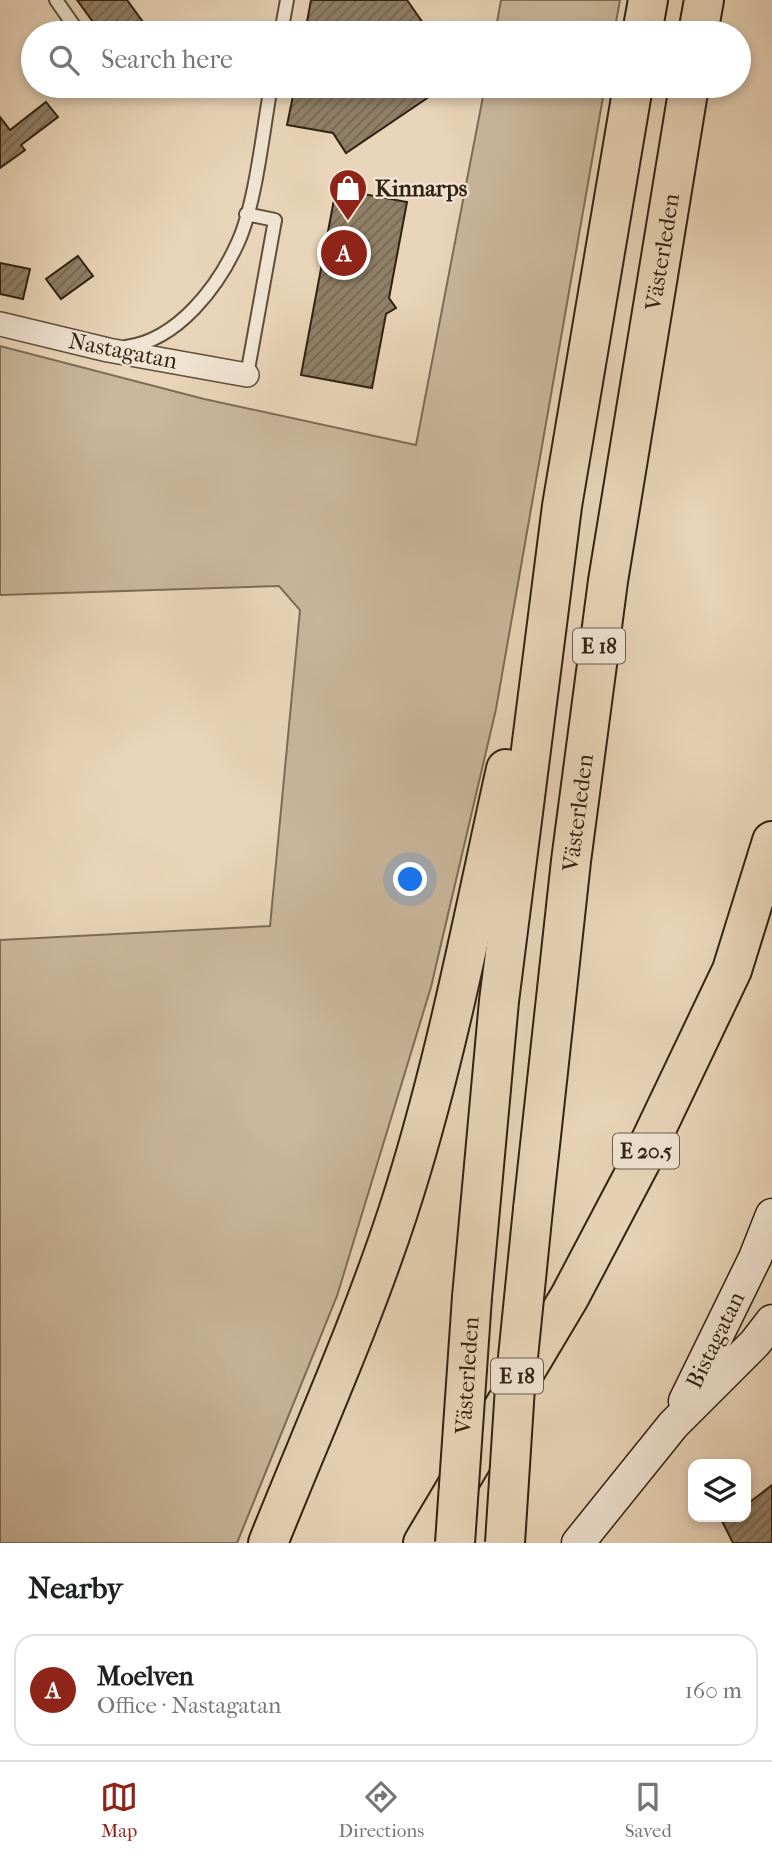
<!DOCTYPE html>
<html lang="en">
<head>
<meta charset="utf-8">
<style>
  body { margin:0; font-family:"IM FELL French Canon",serif; background:#f2f2f2; color:#202124 }
  .controls { position:absolute; right:21px; bottom:21px; display:grid; overflow:hidden; border-radius:14px; box-shadow:0 4px 10px #0003 }
  .controls button { width:63px; height:63px; display:grid; place-items:center; padding:0; border:0; border-bottom:2px solid #e0e0e0; background:#fff; color:#202124; font:35px sans-serif }
  .you { position:absolute; left:411px; top:880px; width:24px; height:24px; margin:-18px; border:5px solid #fff; border-radius:50%; background:#1a73e8; box-shadow:0 0 0 10px #1a73e833 }
  .badge { display:grid; place-items:center; width:46px; height:46px; border-radius:50%; background:#8f2418; color:#fff; font-size:23px; font-weight:700 }
  .pin { position:absolute; translate:-50% -50%; border:4px solid #fff; box-shadow:0 2px 7px #0006 }
  .list { margin:0; padding:0; list-style:none }
  h2 { display:flex; justify-content:space-between; align-items:center; height:91px; margin:0; padding:0 28px; font-size:30px }
  h2 small { font-size:23px; font-weight:400; color:#757577 }
  .list li { display:grid; grid-template-columns:46px 1fr auto; gap:21px; align-items:center; box-sizing:border-box; height:112px; margin:0 14px 14px; padding:0 14px; border:2px solid #e0e0e0; border-radius:21px }
  .list b { display:block; font-size:26px; white-space:nowrap }
  .list p { margin:0; font-size:23px; white-space:nowrap; color:#757577 }
  .list em { font-size:23px; font-style:normal; color:#757577 }
  .icon { flex:none; width:38px; height:38px; fill:none; stroke:currentColor; stroke-width:2; stroke-linecap:round; stroke-linejoin:round }
  .map { position:relative; flex:none; width:772px; height:1543px; overflow:hidden }
  .search { position:absolute; background:#fff; box-shadow:0 4px 10px #0003; left:21px; right:21px; top:21px; height:77px; display:flex; align-items:center; gap:18px; box-sizing:border-box; padding:0 24px; border-radius:38px; color:#757577; font-size:26px }
  .sheet { height:217px; background:#fff }
  nav { display:flex; justify-content:space-around; align-items:center; box-sizing:border-box; height:98px; border-top:2px solid #e0e0e0; background:#fff; font-size:19px; color:#757577 }
  nav a { display:grid; justify-items:center; gap:4px }
  nav .on { color:#8f2418 }
  .map>svg:first-child { display:block }
  .grass { fill:#c9b69b; stroke:#7d6c56; stroke-width:2 }
  .building { fill:url(#building-hatch); stroke:#312310; stroke-width:2 }
  .lines { fill:none; stroke-linecap:round; stroke-linejoin:round }
  .lane-casing { stroke:#5f4f3a; stroke-width:16 }
  .street-casing { stroke:#5f4f3a; stroke-width:26 }
  .secondary-casing { stroke:#312310; stroke-width:35 }
  .highway-casing { stroke:#312310; stroke-width:42 }
  .lane { stroke:#f0e3d1; stroke-width:12 }
  .street { stroke:#f0e3d1; stroke-width:23 }
  .secondary { stroke:#f0e3d1; stroke-width:32 }
  .highway { stroke:#e8d4b8; stroke-width:38 }
  .highway-bridge-casing { stroke:#312310; stroke-width:42; stroke-linecap:butt }
  .highway-bridge { stroke:#e8d4b8; stroke-width:38 }
  .labels { text-anchor:middle; dominant-baseline:central; stroke-width:5; stroke-linejoin:round; paint-order:stroke }
  .shield { fill:#f0e3d1; stroke:#6a5d4a; stroke-width:2 }
  .shield-label { font-size:21px; font-weight:bold; fill:#312310 }
  .poi-label { font-size:23px; font-weight:bold; fill:#312310; stroke:#f0e3d1; text-anchor:start }
  .street-label { font-size:23px; fill:#312310; stroke:#f0e3d1 }
</style>
</head>
<body>
<div class="map">
<svg width="772" height="1543" viewBox="0 0 772 1543">
  <defs>
    <pattern id="building-hatch" width="6" height="6" patternUnits="userSpaceOnUse" patternTransform="scale(1.75)"><rect width="6" height="6" fill="#907f67"/><path d="M-1 1l2-2M0 6l6-6M5 7l2-2" fill="none" stroke="#766853"/></pattern>
  </defs>
  <rect width="100%" height="100%" fill="#e8d4b8"/>
  <filter id="stains"><feTurbulence type="fractalNoise" baseFrequency=".00286" numOctaves="4"/><feColorMatrix values="0 0 0 0 .2 0 0 0 0 .09 0 0 0 0 .02 0 0 0 .5 -.17"/></filter>
  <radialGradient id="worn" r=".72"><stop offset=".6" stop-color="#630" stop-opacity="0"/><stop offset="1" stop-color="#630" stop-opacity=".3"/></radialGradient>
  <g class="grass">
    <polygon points="501,0 620,0 614,33 495,33"/>
    <polygon points="485,86 605,86 496,709 431,987 337,1296 237,1543 0,1543 0,940 270,926 300,610 279,586 0,595 0,346 204,399 416,445"/>
  </g>
  <g class="building">
    <polygon points="77,0 127,0 151,33 101,33"/>
    <polygon points="311,0 407,0 430,33 305,33"/>
    <polygon points="295,86 445,86 346,153 333,133 287,125"/>
    <polygon points="46,102 58,117 21,145 25,150 0,168 0,117 10,130"/>
    <polygon points="336,189 407,202 389,298 396,308 386,314 372,388 301,375"/>
    <polygon points="78,256 93,276 61,299 46,279"/>
    <polygon points="0,263 30,269 23,299 0,294"/>
    <polygon points="772,1485 772,1543 733,1543 720,1517 746,1517 746,1505"/>
  </g>
  <g class="lines">
    <defs>
      <g id="lane">
        <polyline points="56,0 79,33"/>
        <polyline points="281,33 287,0"/>
        <polyline points="246,214 275,220 247,375"/>
        <path d="M126 347C178 340 219 286 239 240 256 201 263 130 271 86"/>
      </g>
      <polyline id="street" points="0,324 108,350 247,375"/>
      <g id="secondary">
        <path id="s1" d="M685 1401 755 1258 772 1215"/>
        <polyline points="578,1543 673,1425 755,1343 772,1321"/>
      </g>
      <g id="highway">
        <polyline points="642,33 648,0"/>
        <polyline points="698,33 704,0"/>
        <path id="s2" d="M533 1209 571 861 608 581 689 86"/>
        <polyline points="472,1297 499,1001 562,506 633,86"/>
        <path d="M268 1543C312 1433 361 1325 398 1212 445 1068 473 917 506 769"/>
        <polyline points="423,1543 570,1296 640,1163 732,970 772,841"/>
      </g>
    </defs>
    <use href="#lane" class="lane-casing"/>
    <use href="#street" class="street-casing"/>
    <use href="#secondary" class="secondary-casing"/>
    <use href="#highway" class="highway-casing"/>
    <use href="#lane" class="lane"/>
    <use href="#street" class="street"/>
    <use href="#secondary" class="secondary"/>
    <use href="#highway" class="highway"/>
    <defs>
      <g id="highway-bridge">
        <path id="s3" d="M455 1543 472 1297"/>
        <polyline points="505,1543 515,1387 533,1209"/>
      </g>
    </defs>
    <use href="#highway-bridge" class="highway-bridge-casing"/>
    <use href="#highway-bridge" class="highway-bridge"/>
  </g>
  <defs>
    <symbol id="shop-pin" viewBox="-11 -11 22 30"><path d="M0 17L-7.5 6A9.5 9.5 0 1 1 7.5 6Z" fill="#8f2418" stroke="#f0e3d1"/><path d="M-5-2.5h2.3a2.7 3.5 0 0 1 5.4 0H5L5.5 6h-11ZM-1.5-2.5h3a1.5 2.3 0 0 0-3 0Z" fill="#fff"/></symbol>
  </defs>
  <g fill-rule="evenodd">
    <use href="#shop-pin" x="326" y="166" width="44" height="60"/>
  </g>
  <g class="labels">
    <g class="shield">
      <rect x="573" y="628.5" width="52" height="35" rx="5"/>
      <rect x="613" y="1133.5" width="66" height="35" rx="5"/>
      <rect x="491" y="1358.5" width="52" height="35" rx="5"/>
    </g>
    <g class="shield-label">
      <text x="599" y="646">E 18</text>
      <text x="646" y="1151">E 20.5</text>
      <text x="517" y="1376">E 18</text>
    </g>
    <g class="poi-label">
      <text x="375" y="188">Kinnarps</text>
    </g>
    <g class="street-label">
      <text stroke="none"><textPath href="#s2" startOffset="966">Västerleden</textPath></text>
      <text transform="translate(123 351) rotate(11)">Nastagatan</text>
      <text stroke="none"><textPath href="#s2" startOffset="399">Västerleden</textPath></text>
      <text stroke="none"><textPath href="#s1" startOffset="68">Bistagatan</textPath></text>
      <text stroke="none"><textPath href="#s3" startOffset="168">Västerleden</textPath></text>
    </g>
  </g>
  <rect width="100%" height="100%" filter="url(#stains)"/>
  <rect width="100%" height="100%" fill="url(#worn)"/>
</svg>
<div class="controls">
<button><svg class="icon" aria-label="layers" viewBox="0 0 24 24"><path d="M12 4l9 5-9 5-9-5zM3 14l9 5 9-5"/></svg></button>
</div>
<div class="you"></div>
<div class="pin badge" style="left:344px;top:253px">A</div>
<div class="search"><svg class="icon" aria-label="search" viewBox="0 0 24 24"><circle cx="10" cy="10" r="6"/><path d="M15 15l6 6"/></svg>Search here</div>
</div>
<section class="sheet">
<h2>Nearby<small></small></h2>
<ul class="list">
<li><span class="badge">A</span><div><b>Moelven</b><p>Office · Nastagatan</p></div><em>160 m</em></li>
</ul>
</section>
<nav>
<a class="on"><svg class="icon" aria-label="map" viewBox="0 0 24 24"><path d="M3 6l6-2 6 2 6-2v14l-6 2-6-2-6 2zM9 4v14M15 6v14"/></svg>Map</a>
<a><svg class="icon" aria-label="directions" viewBox="0 0 24 24"><path d="M12 3l9 9-9 9-9-9zM9 14v-3h6M13 9l2 2-2 2"/></svg>Directions</a>
<a><svg class="icon" aria-label="saved" viewBox="0 0 24 24"><path d="M7 4h10v16l-5-4-5 4z"/></svg>Saved</a>
</nav>
</body>
</html>
